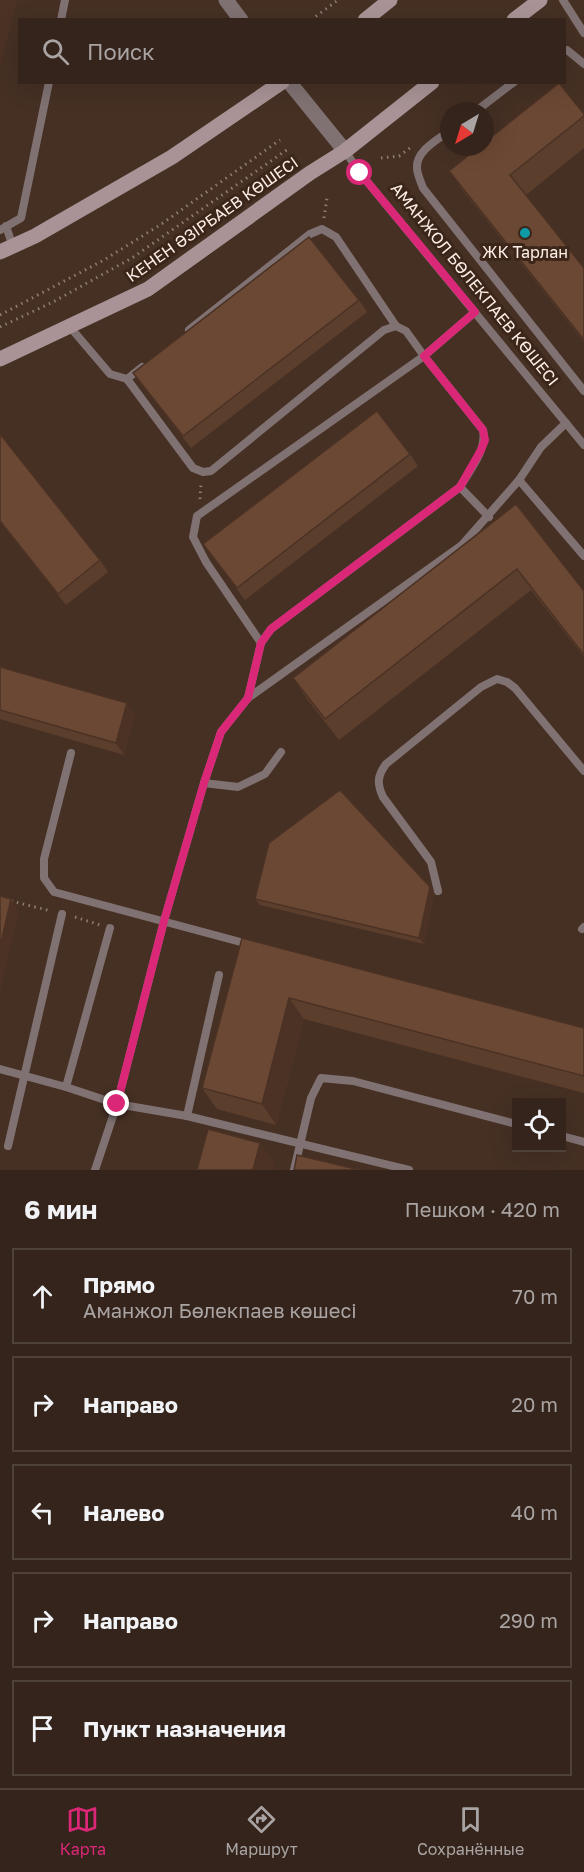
<!DOCTYPE html>
<html lang="ru">
<head>
<meta charset="utf-8">
<style>
  body { margin:0; font-family:"Golos Text",sans-serif; background:#3c2c24; color:#f1f3f6 }
  .controls { position:absolute; right:18px; bottom:18px; display:grid; overflow:hidden; border-radius:0px; box-shadow:0 6px 24px #0002 }
  .controls button { width:54px; height:54px; display:grid; place-items:center; padding:0; border:0; border-bottom:2px solid #4e413a; background:#34241b; color:#f1f3f6; font:30px sans-serif }
  .compass { position:absolute; left:440px; top:102px; width:54px; height:54px; border-radius:50%; background:#34241b; box-shadow:0 6px 24px #0002; rotate:218deg }
  .stop { position:absolute; width:18px; height:18px; margin:-14px; border:4px solid #db2777; border-radius:50%; background:#fff }
  .stop.end { background:#db2777; border-color:#fff; box-shadow:0 2px 6px #0008 }
  .list { margin:0; padding:0; list-style:none }
  h2 { display:flex; justify-content:space-between; align-items:center; height:78px; margin:0; padding:0 24px; font-size:26px }
  h2 small { font-size:20px; font-weight:400; color:#a9a4a3 }
  .list li { display:grid; grid-template-columns:39px 1fr auto; gap:18px; align-items:center; box-sizing:border-box; height:96px; margin:0 12px 12px; padding:0 12px; border:2px solid #4e413a; border-radius:0px }
  .list b { display:block; font-size:22px; white-space:nowrap }
  .list p { margin:0; font-size:20px; white-space:nowrap; color:#a9a4a3 }
  .list em { font-size:20px; font-style:normal; color:#a9a4a3 }
  .icon { flex:none; width:33px; height:33px; fill:none; stroke:currentColor; stroke-width:2; stroke-linecap:round; stroke-linejoin:round }
  .map { position:relative; flex:none; width:584px; height:1170px; overflow:hidden }
  .search { position:absolute; background:#34241b; box-shadow:0 6px 24px #0002; left:18px; right:18px; top:18px; height:66px; display:flex; align-items:center; gap:15px; box-sizing:border-box; padding:0 21px; border-radius:0px; color:#a9a4a3; font-size:22px }
  .sheet { height:618px; background:#34241b }
  nav { display:flex; justify-content:space-around; align-items:center; box-sizing:border-box; height:84px; border-top:2px solid #4e413a; background:#34241b; font-size:16px; color:#a9a4a3 }
  nav a { display:grid; justify-items:center; gap:3px }
  nav .on { color:#db2777 }
  .map>svg:first-child { display:block }
  .lines { fill:none; stroke-linecap:round; stroke-linejoin:round }
  .path { stroke:#8f7c72; stroke-width:3; stroke-dasharray:1.5 4.5; stroke-linecap:butt }
  .lane { stroke:#807273; stroke-width:8 }
  .street { stroke:#807273; stroke-width:15 }
  .secondary { stroke:#a99396; stroke-width:15 }
  .wall { fill:#5c3e2d }
  .shaded-wall { fill:#4b3224 }
  .building { fill:#6b4834; stroke:#4b3224; stroke-width:1.5 }
  .route { stroke:#db2777; stroke-width:8 }
  .culture-dot { fill:#0f9aa8; stroke:#3c261a; stroke-width:2 }
  .labels { text-anchor:middle; dominant-baseline:central; stroke-width:6; stroke-linejoin:round; paint-order:stroke }
  .street-label { font-size:16px; fill:#fdeee7; stroke:#3c261a }
  .poi-label { font-size:16px; fill:#fdeee7; stroke:#3c261a }
</style>
</head>
<body>
<div class="map">
<svg width="584" height="1170" viewBox="0 0 584 1170">
  <rect width="100%" height="100%" fill="#463024"/>
  <g class="lines">
    <g class="path">
      <polyline points="311,20 338,0"/>
      <polyline points="381,158 399,156 410,148"/>
      <polyline points="324,218 327,198"/>
      <polyline points="0,315 104,260 160,225 280,140"/>
      <polyline points="0,327 53,302 132,258 288,149"/>
      <polyline points="200,499 201,485"/>
      <polyline points="11,901 51,911"/>
      <polyline points="75,917 100,925"/>
    </g>
    <g class="lane">
      <polyline points="563,0 584,33"/>
      <polyline points="61,20 65,0"/>
      <polyline points="564,51 567,50 584,64"/>
      <polyline points="476,111 514,82"/>
      <path d="M449 131C437 140 416 151 417 168 417 174 421 182 423 188L584 391"/>
      <polyline points="345,151 360,173 584,445"/>
      <polyline points="6,226 13,247"/>
      <polyline points="0,230 21,218 49,82"/>
      <polyline points="70,327 110,374 127,379"/>
      <polyline points="189,330 310,234 322,229 336,237 396,326"/>
      <polyline points="142,367 127,379 193,468 203,472 211,471 384,330 396,326 406,331 424,356 475,312"/>
      <polyline points="566,423 541,447 519,480 584,556"/>
      <path d="M261 643 206 562 193 537 197 516 424 356 483 430C487 450 470 470 460 487"/>
      <polyline points="248,698 261,643 271,629 460,487 489,517"/>
      <polyline points="71,753 44,859 44,878 54,892 248,944"/>
      <polyline points="204,783 238,787 265,774 281,752"/>
      <path d="M438 891 431 862 383 797C377 784 377 776 386 764L481 687 497 679 507 682 515 688 584 771"/>
      <polyline points="582,929 584,927"/>
      <polyline points="0,1069 66,1087 117,1104 187,1116 409,1170"/>
      <polyline points="66,1087 110,928"/>
      <polyline points="187,1116 219,975"/>
      <polyline points="562,1136 584,1142"/>
      <polyline points="8,1146 62,914"/>
      <polyline points="95,1170 117,1104 164,921 204,783 221,732 248,698 462,545 519,480"/>
      <polyline points="294,1170 311,1098 321,1078 353,1081 516,1124"/>
    </g>
    <g class="street">
      <polyline points="226,0 241,20"/>
      <polyline points="289,82 345,151"/>
    </g>
    <g class="secondary">
      <polyline points="365,20 390,0"/>
      <polyline points="514,20 540,0"/>
      <polyline points="0,252 35,236 172,157 282,82"/>
      <polyline points="0,359 148,289 310,173 345,151 432,82"/>
    </g>
  </g>
  <g class="wall">
    <polygon points="584,114 584,148 526,195 584,268 584,342 464,192 449,171"/>
    <polygon points="359,300 367,312 191,448 133,373"/>
    <polygon points="0,434 100,560 108,572 66,605 0,522"/>
    <polygon points="410,454 418,466 245,600 203,544"/>
    <polygon points="516,504 584,591 584,657 531,590 339,740 307,699 293,678"/>
    <polygon points="0,667 135,715 124,755 0,719"/>
    <polygon points="430,887 434,893 424,944 260,905 255,899"/>
    <polygon points="242,938 584,1028 584,1093 304,1019 276,1125 217,1109 202,1088"/>
  </g>
  <g class="shaded-wall">
    <polygon points="0,0 17,0 0,67"/>
    <polygon points="127,703 135,715 124,755 116,743"/>
    <polygon points="430,887 434,893 424,944 419,938"/>
    <polygon points="11,899 19,911 0,993 0,947"/>
    <polygon points="289,998 304,1019 276,1125 262,1104"/>
    <polygon points="260,1143 275,1163 273,1170 253,1170"/>
  </g>
  <g class="building">
    <polygon points="559,83 584,114 584,116 510,175 584,268 584,340 449,171 479,147 485,147 485,142"/>
    <polygon points="309,237 359,300 183,436 133,373"/>
    <polygon points="377,411 410,454 237,588 203,544"/>
    <polygon points="0,434 100,560 58,594 0,521"/>
    <polygon points="516,504 584,591 584,655 517,569 325,719 293,678"/>
    <polygon points="0,667 127,703 116,743 0,710"/>
    <polygon points="340,790 430,887 419,938 255,899 269,843"/>
    <polygon points="0,896 11,899 0,947"/>
    <polygon points="242,938 584,1028 584,1076 289,998 262,1104 202,1088"/>
    <polygon points="208,1129 260,1143 253,1170 197,1170"/>
    <polygon points="297,1155 360,1170 294,1170"/>
  </g>
  <g class="lines">
    <polyline class="route" points="117,1104 164,921 204,783 221,732 248,698 261,643 271,629 460,487 481,450 485,440 483,430 424,356 475,312 360,173"/>
  </g>
  <circle class="culture-dot" cx="525" cy="233" r="6"/>
  <g class="labels">
    <g class="street-label">
      <text transform="translate(212 219) rotate(-35)">КЕНЕН ӘЗІРБАЕВ КӨШЕСІ</text>
      <text transform="translate(475 284) rotate(51)">АМАНЖОЛ БӨЛЕКПАЕВ КӨШЕСІ</text>
    </g>
    <g class="poi-label">
      <text x="525" y="252">ЖК Тарлан</text>
    </g>
  </g>
</svg>
<div class="controls">
<button><svg class="icon" aria-label="locate" viewBox="0 0 24 24"><circle cx="12" cy="12" r="6"/><path d="M12 2v4M12 18v4M2 12h4M18 12h4"/></svg></button>
</div>
<svg class="compass" viewBox="-18 -18 36 36"><path d="M0-13l5 13h-10z" fill="#e53935"/><path d="M0 13l5-13h-10z" fill="#a9a4a3"/></svg>
<div class="stop" style="left:360px;top:173px"></div>
<div class="stop end" style="left:117px;top:1104px"></div>
<div class="search"><svg class="icon" aria-label="search" viewBox="0 0 24 24"><circle cx="10" cy="10" r="6"/><path d="M15 15l6 6"/></svg>Поиск</div>
</div>
<section class="sheet">
<h2>6 мин<small>Пешком · 420 m</small></h2>
<ul class="list">
<li><svg class="icon" aria-label="ahead" viewBox="0 0 24 24"><path d="M12 20V5M6 11l6-6 6 6"/></svg><div><b>Прямо</b><p>Аманжол Бөлекпаев көшесі</p></div><em>70 m</em></li>
<li><svg class="icon" aria-label="right" viewBox="0 0 24 24"><path d="M7 20v-9h11M14 6l5 5-5 5"/></svg><div><b>Направо</b></div><em>20 m</em></li>
<li><svg class="icon" aria-label="left" viewBox="0 0 24 24"><path d="M17 20v-9H6M10 6l-5 5 5 5"/></svg><div><b>Налево</b></div><em>40 m</em></li>
<li><svg class="icon" aria-label="right" viewBox="0 0 24 24"><path d="M7 20v-9h11M14 6l5 5-5 5"/></svg><div><b>Направо</b></div><em>290 m</em></li>
<li><svg class="icon" aria-label="arrive" viewBox="0 0 24 24"><path d="M6 21V4h12l-3 4 3 4H6"/></svg><div><b>Пункт назначения</b></div></li>
</ul>
</section>
<nav>
<a class="on"><svg class="icon" aria-label="map" viewBox="0 0 24 24"><path d="M3 6l6-2 6 2 6-2v14l-6 2-6-2-6 2zM9 4v14M15 6v14"/></svg>Карта</a>
<a><svg class="icon" aria-label="directions" viewBox="0 0 24 24"><path d="M12 3l9 9-9 9-9-9zM9 14v-3h6M13 9l2 2-2 2"/></svg>Маршрут</a>
<a><svg class="icon" aria-label="saved" viewBox="0 0 24 24"><path d="M7 4h10v16l-5-4-5 4z"/></svg>Сохранённые</a>
</nav>
</body>
</html>
